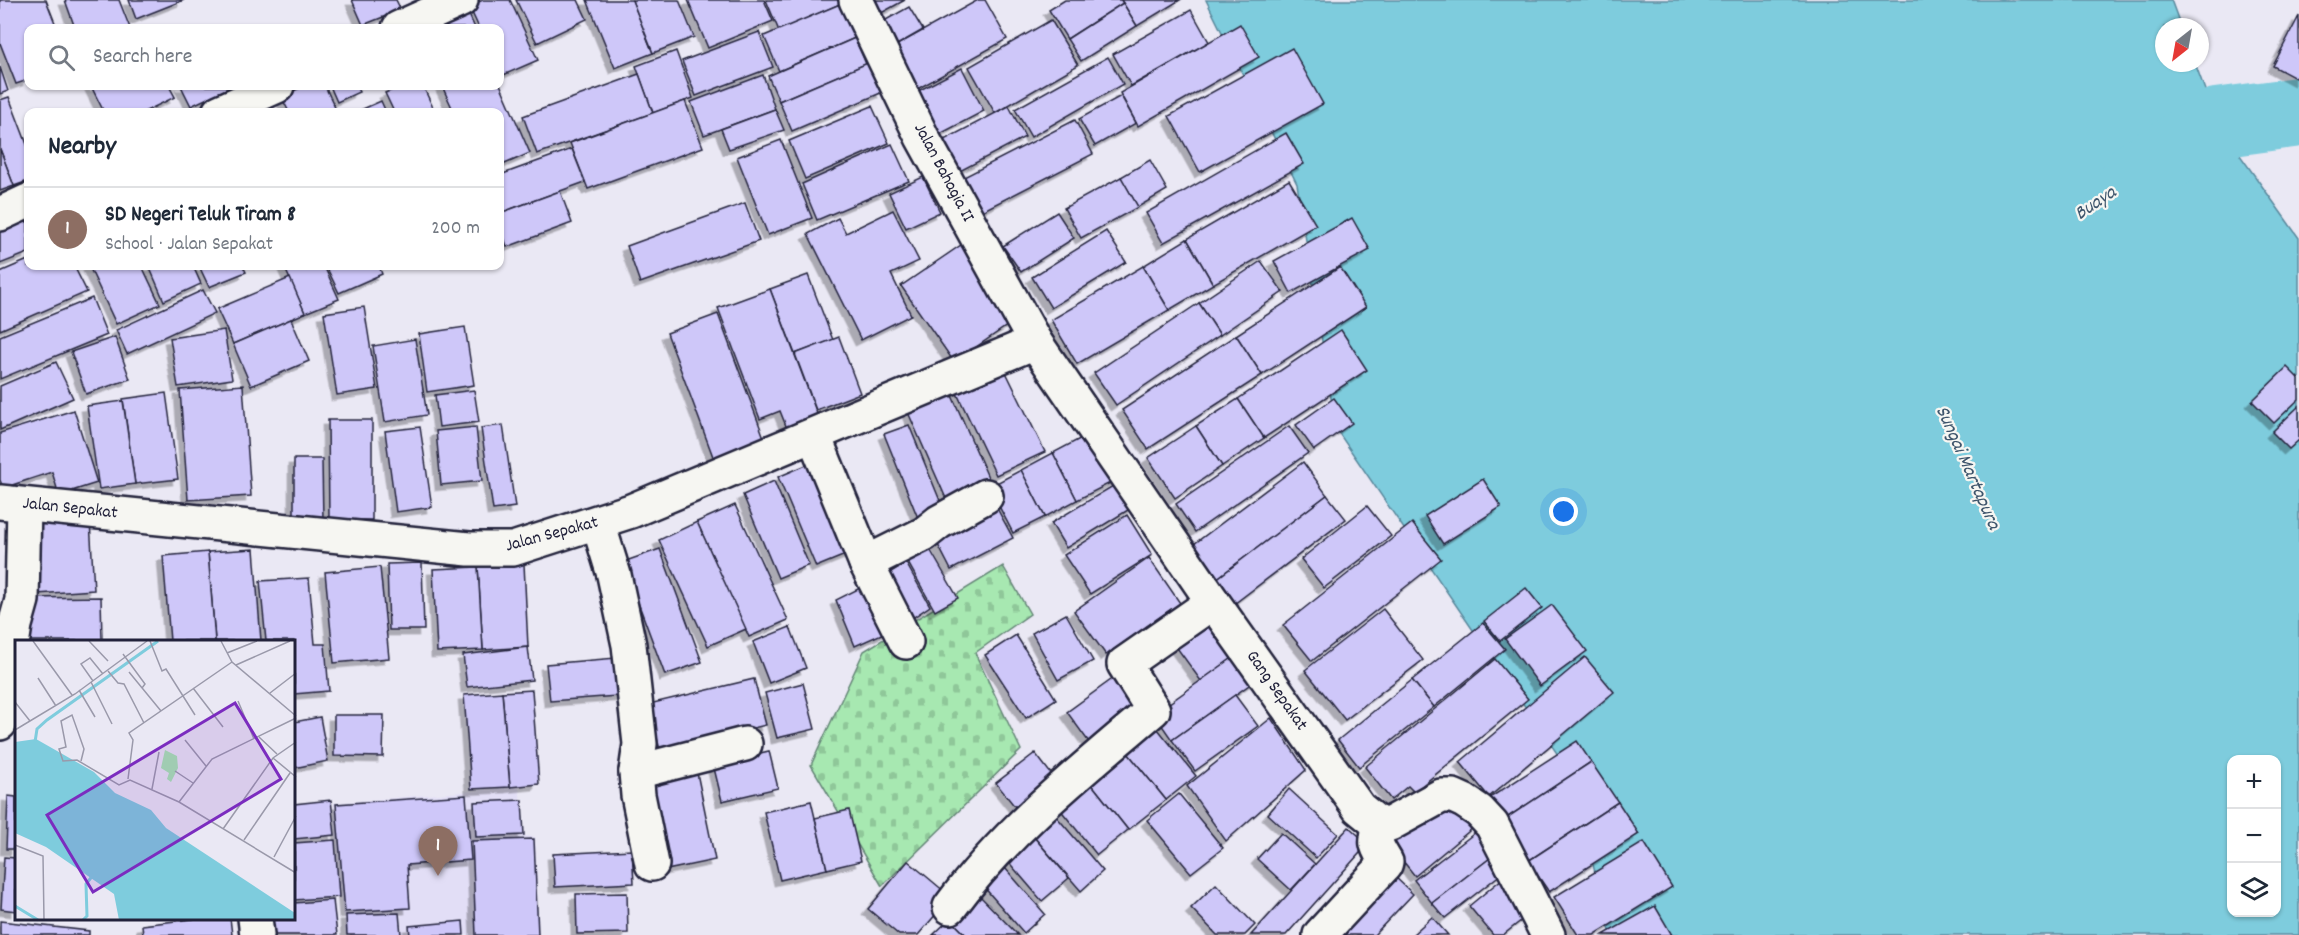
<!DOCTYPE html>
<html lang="en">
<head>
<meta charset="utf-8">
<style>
  body { margin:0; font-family:Dekko,sans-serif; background:#f6f6f7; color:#1f2937 }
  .controls { position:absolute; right:18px; bottom:18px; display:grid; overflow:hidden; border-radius:12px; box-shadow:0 2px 4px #0004 }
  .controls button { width:54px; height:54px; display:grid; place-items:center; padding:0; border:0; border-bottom:2px solid #e0e1e3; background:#fff; color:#1f2937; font:30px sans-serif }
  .compass { position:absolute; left:2155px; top:18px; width:54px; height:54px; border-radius:50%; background:#fff; box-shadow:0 2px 4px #0004; rotate:211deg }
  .you { position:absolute; left:1564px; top:512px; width:21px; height:21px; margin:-15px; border:4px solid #fff; border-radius:50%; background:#1a73e8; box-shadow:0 0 0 9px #1a73e833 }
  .badge { display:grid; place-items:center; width:39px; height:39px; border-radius:50%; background:#d1495b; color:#fff; font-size:20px; font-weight:700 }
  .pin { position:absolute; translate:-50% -50px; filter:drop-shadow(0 2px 3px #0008) }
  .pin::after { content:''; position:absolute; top:32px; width:21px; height:18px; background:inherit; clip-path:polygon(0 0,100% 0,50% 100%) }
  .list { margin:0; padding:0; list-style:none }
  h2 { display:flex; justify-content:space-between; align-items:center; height:78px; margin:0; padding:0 24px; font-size:26px }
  h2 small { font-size:20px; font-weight:400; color:#747a83 }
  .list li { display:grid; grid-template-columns:39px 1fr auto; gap:18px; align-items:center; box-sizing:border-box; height:84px; padding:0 24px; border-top:2px solid #e0e1e3 }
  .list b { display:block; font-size:22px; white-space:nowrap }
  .list p { margin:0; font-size:20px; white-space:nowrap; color:#747a83 }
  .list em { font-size:20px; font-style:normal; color:#747a83 }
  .icon { flex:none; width:33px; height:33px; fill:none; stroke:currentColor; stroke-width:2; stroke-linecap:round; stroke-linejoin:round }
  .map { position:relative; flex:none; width:2299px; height:935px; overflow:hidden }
  .search { position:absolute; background:#fff; box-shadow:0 2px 4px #0004; left:24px; top:24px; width:480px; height:66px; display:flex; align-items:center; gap:15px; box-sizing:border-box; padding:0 21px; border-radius:12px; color:#747a83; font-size:22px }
  .panel { position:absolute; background:#fff; box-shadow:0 2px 4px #0004; left:24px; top:108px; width:480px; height:162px; border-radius:12px }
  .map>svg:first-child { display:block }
  .built { fill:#e2def6 }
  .cemetery { fill:url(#cemetery-stones); stroke:#648576; stroke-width:1.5 }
  .water { fill:#7eccdd; stroke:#59889c; stroke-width:1.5; fill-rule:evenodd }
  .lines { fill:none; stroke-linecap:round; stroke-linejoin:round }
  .river { stroke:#7eccdd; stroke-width:70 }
  .building { fill:#cec7f9; stroke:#22223b; stroke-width:1.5; filter:url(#shadow) }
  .minor-casing { stroke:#22223b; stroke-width:38 }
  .minor { stroke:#f6f6f2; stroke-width:33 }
  .labels { text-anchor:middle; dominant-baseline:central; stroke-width:4.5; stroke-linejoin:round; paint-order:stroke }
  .street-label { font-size:18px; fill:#22223b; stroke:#f6f6f2 }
  .water-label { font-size:20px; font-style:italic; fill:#3e556c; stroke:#f6f6f2 }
  .inset-river { fill:none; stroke:#7eccdd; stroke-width:3 }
  .inset-road { fill:none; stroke:#9a99aa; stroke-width:1.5 }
  .view { fill:#7b2cbf; fill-opacity:0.15; stroke:#7b2cbf; stroke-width:3 }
  .inset-edge { fill:none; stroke:#22223b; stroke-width:3 }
</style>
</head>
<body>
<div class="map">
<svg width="2299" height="935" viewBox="0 0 2299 935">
  <defs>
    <pattern id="cemetery-stones" width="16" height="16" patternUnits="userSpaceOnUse" patternTransform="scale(1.5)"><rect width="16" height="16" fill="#a7e8b1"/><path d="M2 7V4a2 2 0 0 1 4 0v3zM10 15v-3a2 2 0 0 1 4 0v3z" fill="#8fc799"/></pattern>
    <filter id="shadow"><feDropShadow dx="-5.5" dy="5.5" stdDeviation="0" flood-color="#0004"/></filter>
  </defs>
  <rect width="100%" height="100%" fill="#eae8f4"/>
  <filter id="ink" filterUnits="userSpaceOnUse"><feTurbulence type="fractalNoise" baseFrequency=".0167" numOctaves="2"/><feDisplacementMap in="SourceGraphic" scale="12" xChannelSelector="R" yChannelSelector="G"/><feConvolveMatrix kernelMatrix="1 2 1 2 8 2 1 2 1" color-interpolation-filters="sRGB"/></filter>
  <g filter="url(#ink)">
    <polygon class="built" points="519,787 525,836 535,837 539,935 345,935 344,915 342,915 334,803"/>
    <polygon class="cemetery" points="1003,566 1030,614 975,653 1021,750 882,886 811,765 864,651"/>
    <path class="water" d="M1206 0H2171L2181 27H2164V63H2195L2217 123 2299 238V935H1611L1569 771 1336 429 1297 184ZM2232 760H2276V912H2232Z"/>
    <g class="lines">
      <polyline class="river" points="2136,176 2217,123 2299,112"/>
    </g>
    <g class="building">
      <polygon points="0,0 46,0 57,28 28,28 28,80 16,84 0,43"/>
      <polygon points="65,0 119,0 130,28 75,28"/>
      <polygon points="129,0 184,0 136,19"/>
      <polygon points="352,0 396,0 401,10 363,25"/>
      <polygon points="483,0 510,0 538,60 501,76 500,28 479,28 469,6"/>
      <polygon points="516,0 578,0 587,19 537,43"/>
      <polygon points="587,0 632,0 653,53 615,68"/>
      <polygon points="632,0 679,0 694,37 653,53"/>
      <polygon points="688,0 764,0 773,21 708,48"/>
      <polygon points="766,0 838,0 840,4 779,31"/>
      <polygon points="865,0 905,0 874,17"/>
      <polygon points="978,0 985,0 1007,39 912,92 888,50"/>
      <polygon points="1065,0 1121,0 1123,3 1067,39 1049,10"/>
      <polygon points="1121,0 1180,0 1137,26"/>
      <polygon points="1123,3 1137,26 1081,61 1067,39"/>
      <polygon points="840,4 855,38 779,71 764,36"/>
      <polygon points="465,6 475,28 443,28 438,18"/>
      <polygon points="909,7 923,30 888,50 875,26"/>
      <polygon points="1191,10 1209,42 1131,86 1113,54"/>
      <polygon points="2299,16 2299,80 2273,66"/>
      <polygon points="1051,20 1078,65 995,113 969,67"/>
      <polygon points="1240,24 1259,57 1138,126 1120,93"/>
      <polygon points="759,32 773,67 696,96 682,61"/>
      <polygon points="855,38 866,64 779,101 768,76"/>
      <polygon points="1292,48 1323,104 1200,172 1169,116"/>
      <polygon points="676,51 693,98 653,113 636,66"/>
      <polygon points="1108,57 1123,84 1031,137 1015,109"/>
      <polygon points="870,62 883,92 792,131 779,101"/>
      <polygon points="0,67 8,91 0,94"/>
      <polygon points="962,68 984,111 940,134 918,91"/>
      <polygon points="639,74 653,113 537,154 523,116"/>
      <polygon points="763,75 775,109 704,135 691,102"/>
      <polygon points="500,84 530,153 500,166 500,112 454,112 442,86"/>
      <polygon points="91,86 169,86 175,97 144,112 104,112"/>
      <polygon points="181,86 231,86 231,87 191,106"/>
      <polygon points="305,86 325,86 337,112 289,112 281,96"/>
      <polygon points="330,86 356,86 359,92 337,102"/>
      <polygon points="402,86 423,86 435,112 394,112 385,93"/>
      <polygon points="1121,96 1136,123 1095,146 1079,119"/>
      <polygon points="9,97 28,147 28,181 14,186 0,149 0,100"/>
      <polygon points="381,101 386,112 356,112"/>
      <polygon points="685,101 703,147 588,189 570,143"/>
      <polygon points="872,106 889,143 805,179 789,141"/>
      <polygon points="1009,106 1025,137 956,173 940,142"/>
      <polygon points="775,109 784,130 729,149 721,129"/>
      <polygon points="1075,120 1093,154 978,213 960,179"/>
      <polygon points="1286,133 1304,164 1163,243 1146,213"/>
      <polygon points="781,140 812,218 768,235 737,157"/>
      <polygon points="892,144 909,181 817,220 802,184"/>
      <polygon points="0,149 14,186 0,191"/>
      <polygon points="572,149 585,182 500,213 500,175"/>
      <polygon points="1150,160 1167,190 1138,207 1121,177"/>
      <polygon points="923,177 940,212 906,228 889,193"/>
      <polygon points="1121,177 1138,207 1081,238 1064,208"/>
      <polygon points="1289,180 1316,225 1213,284 1187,239"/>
      <polygon points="560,191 572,223 507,247 500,225 500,213"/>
      <polygon points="745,203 759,241 640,283 627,246"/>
      <polygon points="893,210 919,261 891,274 911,315 861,340 808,234 838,218 846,233"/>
      <polygon points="1057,212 1074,238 1021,272 1003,246"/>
      <polygon points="28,213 28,253 0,264 0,224"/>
      <polygon points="1352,218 1370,250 1291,293 1274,261"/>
      <polygon points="1106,231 1126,262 1051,308 1032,277"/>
      <polygon points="1187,239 1213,284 1169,310 1143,266"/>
      <polygon points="961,245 1014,321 954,362 901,286"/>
      <polygon points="28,260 28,266 74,266 87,292 0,330 0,272"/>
      <polygon points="1261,261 1283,292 1220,335 1199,303"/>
      <polygon points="89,266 142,266 160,304 116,324"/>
      <polygon points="149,266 193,266 201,284 164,301"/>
      <polygon points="199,266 243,266 246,272 209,287"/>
      <polygon points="284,266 324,266 339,299 305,313"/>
      <polygon points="326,266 379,266 382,274 339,293"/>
      <polygon points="1143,266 1169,310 1077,364 1051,320"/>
      <polygon points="1340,267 1366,307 1262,375 1236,335"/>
      <polygon points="808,275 833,340 795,354 770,289"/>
      <polygon points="290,278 305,313 233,344 217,309"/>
      <polygon points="770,289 819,419 788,431 780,411 760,419 718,308"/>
      <polygon points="203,290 215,313 127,354 116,330"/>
      <polygon points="92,298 107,335 0,379 0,336"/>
      <polygon points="1199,303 1220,335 1116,405 1094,373"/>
      <polygon points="364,307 377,389 337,395 324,313"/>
      <polygon points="718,314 766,443 715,462 667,333"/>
      <polygon points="291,319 309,361 251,386 233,344"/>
      <polygon points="465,327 474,385 427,392 419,334"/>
      <polygon points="224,330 232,379 178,387 170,338"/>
      <polygon points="1341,330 1367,370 1264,438 1238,399"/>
      <polygon points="1236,335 1262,375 1148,449 1122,410"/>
      <polygon points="115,337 130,379 86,394 71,352"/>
      <polygon points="839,337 860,393 816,410 795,354"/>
      <polygon points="415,339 427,415 385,422 373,346"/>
      <polygon points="56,362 73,398 0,430 0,386"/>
      <polygon points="1001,362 1045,452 996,475 953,385"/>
      <polygon points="2287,367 2299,379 2299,399 2274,423 2252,401"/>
      <polygon points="243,385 251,496 188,500 180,390"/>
      <polygon points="474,390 479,422 439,427 435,395"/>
      <polygon points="950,391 991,484 948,503 907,410"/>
      <polygon points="166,393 178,479 135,484 123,399"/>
      <polygon points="1334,398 1352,423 1314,450 1296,425"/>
      <polygon points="1238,399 1264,438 1222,466 1196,426"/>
      <polygon points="123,401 135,484 99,489 87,406"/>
      <polygon points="2299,406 2299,440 2289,449 2272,432"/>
      <polygon points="74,410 97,483 59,495 52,472 3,488 0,480 0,433"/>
      <polygon points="328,420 372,420 372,520 329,520"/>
      <polygon points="503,425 515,507 493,510 481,428"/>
      <polygon points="909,425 943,508 918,518 884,434"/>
      <polygon points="1196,426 1222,466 1175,498 1148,458"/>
      <polygon points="1289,426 1308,453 1195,532 1176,504"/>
      <polygon points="420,427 432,507 396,512 385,431"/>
      <polygon points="476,427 482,481 441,485 436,431"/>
      <polygon points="1091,433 1116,480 1077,500 1053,453"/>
      <polygon points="1053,453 1077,500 1045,517 1021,470"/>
      <polygon points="294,459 322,459 323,520 294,520"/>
      <polygon points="818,460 855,551 816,567 778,477"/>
      <polygon points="1303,462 1327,495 1215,580 1190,547"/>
      <polygon points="1021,470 1045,517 1013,533 989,487"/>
      <polygon points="1483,479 1501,507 1443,544 1425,516"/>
      <polygon points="774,481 809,565 778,578 743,495"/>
      <polygon points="1118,483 1133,507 1066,548 1051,523"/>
      <polygon points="1327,495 1346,519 1234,604 1215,580"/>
      <polygon points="994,503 1013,538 951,570 933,535"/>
      <polygon points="735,505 788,620 749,637 697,522"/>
      <polygon points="1367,506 1391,536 1324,588 1301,559"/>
      <polygon points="1127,515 1152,555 1090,594 1064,555"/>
      <polygon points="90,521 94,590 37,594 33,524"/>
      <polygon points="697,522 746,629 708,646 659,540"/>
      <polygon points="1412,523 1441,559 1312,661 1283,625"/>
      <polygon points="928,546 958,598 935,611 906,559"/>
      <polygon points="254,549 261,641 215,641 208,552"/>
      <polygon points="660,549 702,662 665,675 623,562"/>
      <polygon points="208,552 215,641 170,641 163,556"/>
      <polygon points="1149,558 1180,603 1106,655 1074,611"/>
      <polygon points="422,563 424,630 389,630 387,564"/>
      <polygon points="906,563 930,606 902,625 879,579"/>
      <polygon points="524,564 528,647 483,650 478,567"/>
      <polygon points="380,567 389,658 334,663 325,572"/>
      <polygon points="478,567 483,650 437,652 433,569"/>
      <polygon points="309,578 315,644 325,644 329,691 294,694 294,641 266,641 260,581"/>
      <polygon points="870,583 893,629 855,646 836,600"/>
      <polygon points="1526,588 1542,608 1500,641 1484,621"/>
      <polygon points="101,597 102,641 29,641 28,598"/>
      <polygon points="1552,605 1587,651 1540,686 1505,639"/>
      <polygon points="1383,609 1423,660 1345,720 1305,670"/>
      <polygon points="1066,614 1093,661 1058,680 1032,633"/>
      <polygon points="1209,614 1238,654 1201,681 1172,641"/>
      <polygon points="1483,623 1505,649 1434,707 1412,680"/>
      <polygon points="790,627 806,668 769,683 753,642"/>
      <polygon points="1016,635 1056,699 1026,718 985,655"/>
      <polygon points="528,647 532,680 467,687 463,655"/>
      <polygon points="1238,654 1256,680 1172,740 1154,714"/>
      <polygon points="628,657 631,695 550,701 546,664"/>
      <polygon points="1585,657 1614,692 1489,797 1460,762"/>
      <polygon points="1495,659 1528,699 1414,792 1408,786 1391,800 1365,767"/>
      <polygon points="1122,672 1147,705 1091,745 1067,712"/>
      <polygon points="754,679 766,725 660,750 649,704"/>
      <polygon points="1412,680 1434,707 1359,767 1338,740"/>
      <polygon points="803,683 815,729 777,738 765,693"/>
      <polygon points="532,690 539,784 510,787 502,692"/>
      <polygon points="502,692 510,787 471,789 464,695"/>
      <polygon points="1235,695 1258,726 1195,771 1172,740"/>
      <polygon points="334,715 384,715 383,757 334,756"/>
      <polygon points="320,717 328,761 294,768 294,722"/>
      <polygon points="1271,718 1306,770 1226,841 1187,786"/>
      <polygon points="1153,723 1196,776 1166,800 1123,747"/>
      <polygon points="1577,741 1591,762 1502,821 1488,799"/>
      <polygon points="1123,747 1166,800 1128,830 1086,777"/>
      <polygon points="769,751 778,788 722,801 713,764"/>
      <polygon points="1035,753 1055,779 1016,808 996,783"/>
      <polygon points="1591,762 1618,802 1528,861 1502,821"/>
      <polygon points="696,768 715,860 662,871 643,779"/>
      <polygon points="1086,777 1128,830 1097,855 1055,803"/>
      <polygon points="1289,789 1338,834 1316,858 1268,814"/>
      <polygon points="1179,794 1223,848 1191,873 1147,820"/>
      <polygon points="466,795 471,860 407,865 410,908 345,912 336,804"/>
      <polygon points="8,796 16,797 16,849 6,849"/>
      <polygon points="331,800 335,835 294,839 294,804"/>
      <polygon points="522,800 524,835 476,837 474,802"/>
      <polygon points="811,801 827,869 780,880 764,812"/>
      <polygon points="1618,802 1639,834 1549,892 1528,861"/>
      <polygon points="1454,803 1474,827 1415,876 1387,841 1418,815 1427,825"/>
      <polygon points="1050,809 1103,871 1081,891 1027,829"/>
      <polygon points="849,810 861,861 827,869 815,818"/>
      <polygon points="1349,827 1368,844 1286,935 1251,935"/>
      <polygon points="1027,829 1069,878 1042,901 1000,852"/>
      <polygon points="1476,832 1494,855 1432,903 1414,880"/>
      <polygon points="1281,833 1315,864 1291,890 1257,859"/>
      <polygon points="534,839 538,935 476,935 472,841"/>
      <polygon points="335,840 339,897 294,900 294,843"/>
      <polygon points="1644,842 1672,887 1594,935 1578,935 1554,897"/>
      <polygon points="632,850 634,883 555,887 553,854"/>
      <polygon points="1494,855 1506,870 1445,918 1432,903"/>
      <polygon points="4,857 16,858 16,911 1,909"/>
      <polygon points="908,861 951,897 918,935 899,935 868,909"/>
      <polygon points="1005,868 1045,914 1024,933 983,886"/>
      <polygon points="1392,874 1413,894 1374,935 1333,935"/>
      <polygon points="1503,878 1532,912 1503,935 1493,935 1469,906"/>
      <polygon points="1216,884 1255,925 1245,935 1217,935 1191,908"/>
      <polygon points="976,892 1018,935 966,935 950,919"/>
      <polygon points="627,893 628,933 577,934 576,894"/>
      <polygon points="333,900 337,935 271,935 269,918 294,918 294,903"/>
      <polygon points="1655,906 1672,935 1603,935"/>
      <polygon points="399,913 401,935 347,935 346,915"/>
      <polygon points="1432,917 1448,935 1412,935"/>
      <polygon points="201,918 230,918 232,935 143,935 142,925"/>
      <polygon points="950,919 966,935 933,935"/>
      <polygon points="0,921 89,931 89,935 0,935"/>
      <polygon points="463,921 464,935 410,935 409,926"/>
    </g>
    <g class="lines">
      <defs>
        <g id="minor">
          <polyline points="856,0 922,137 1035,342 1213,602 1359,808 1380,825 1390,824 1441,796 1453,796 1464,801 1479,811 1492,825 1548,935"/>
          <polyline points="399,28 461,0"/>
          <polyline points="219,112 277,86"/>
          <polyline points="0,214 28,201"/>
          <polyline points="814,436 866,563 906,642"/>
          <polyline points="0,502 469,549 513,549 631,511 1035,342"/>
          <polyline points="598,523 614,575 629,645 640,744 636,772 638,795 652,864"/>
          <polyline points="866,563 924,534 939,522 986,496"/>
          <polyline points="0,723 15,625 22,600 24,505"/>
          <polyline points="636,772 745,744"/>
          <path d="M950 907C1006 831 1081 771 1153 710L1124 664 1213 602"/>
          <polyline points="255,918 257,935"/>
          <path d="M1320 935 1385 865 1386 862C1376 845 1374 845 1380 825"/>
        </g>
      </defs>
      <use href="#minor" class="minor-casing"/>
      <use href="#minor" class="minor"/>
    </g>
  </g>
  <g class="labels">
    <g class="street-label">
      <text transform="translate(943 173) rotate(62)">Jalan Bahagia II</text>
      <text transform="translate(70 509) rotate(6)">Jalan Sepakat</text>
      <text transform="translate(552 535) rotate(-15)">Jalan Sepakat</text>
      <text transform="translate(1276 691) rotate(55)">Gang Sepakat</text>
    </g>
    <g class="water-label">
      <text transform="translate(2096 204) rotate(-34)">Buaya</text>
      <text transform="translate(1967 468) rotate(66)">Sungai Martapura</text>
    </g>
  </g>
  <g transform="translate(15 640)">
    <rect width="280" height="280" fill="#eae8f4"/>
    <path d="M150 110 162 116 163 128 156 142 152 139 154 133 146 128Z" fill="#a7e8b1"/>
    <path d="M21 99 79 132 100 153 136 170 151 188 280 273V280H104L99 254 31 207 0 193V102Z" fill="#7eccdd"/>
    <path class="inset-river" d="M20 102 22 89 32 80 143 1M0 266 23 280M68 280 72 276 71 244 83 229"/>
    <path class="inset-road" d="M18 1 57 55M74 1 93 21M135 1 147 31 151 29 180 75M206 1 217 22 281 76M212 13 242 1M108 14 130 44 127 48M221 25 275 1M93 31 103 43 109 44 129 83M114 32 146 71M23 38 41 66M78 41 66 24 75 18 88 34M76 42 97 84M178 48 208 87M64 50 80 77M255 53 281 33M223 61 239 99M0 62 15 81M0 90 60 54 132 1M244 97 262 114M170 100 191 126M258 118 281 137M66 121 69 109 57 75 46 81 51 107 44 109 48 121 62 120 104 145 115 140 164 162 281 233M160 131 178 143M113 139 118 100 114 93 217 22M137 149 144 112M164 162 197 119 281 78M208 189 258 118 281 102M229 200 275 133M0 205 28 216 29 280M259 217 281 176"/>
    <path class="view" d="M220 63 266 139 78 252 32 175Z"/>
    <rect width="280" height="280" class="inset-edge"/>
  </g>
</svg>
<div class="controls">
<button>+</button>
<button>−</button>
<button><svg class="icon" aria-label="layers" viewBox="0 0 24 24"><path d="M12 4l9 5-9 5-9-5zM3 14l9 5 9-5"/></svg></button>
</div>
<svg class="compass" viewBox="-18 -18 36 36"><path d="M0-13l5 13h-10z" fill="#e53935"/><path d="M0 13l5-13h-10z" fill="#747a83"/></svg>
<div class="you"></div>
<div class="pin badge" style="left:438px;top:876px;background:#8d6e63">1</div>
<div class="search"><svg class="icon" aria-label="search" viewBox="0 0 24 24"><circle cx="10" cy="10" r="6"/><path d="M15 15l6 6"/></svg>Search here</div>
<section class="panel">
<h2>Nearby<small></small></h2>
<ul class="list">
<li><span class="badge" style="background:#8d6e63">1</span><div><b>SD Negeri Teluk Tiram 8</b><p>School · Jalan Sepakat</p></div><em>200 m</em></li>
</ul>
</section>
</div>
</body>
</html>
